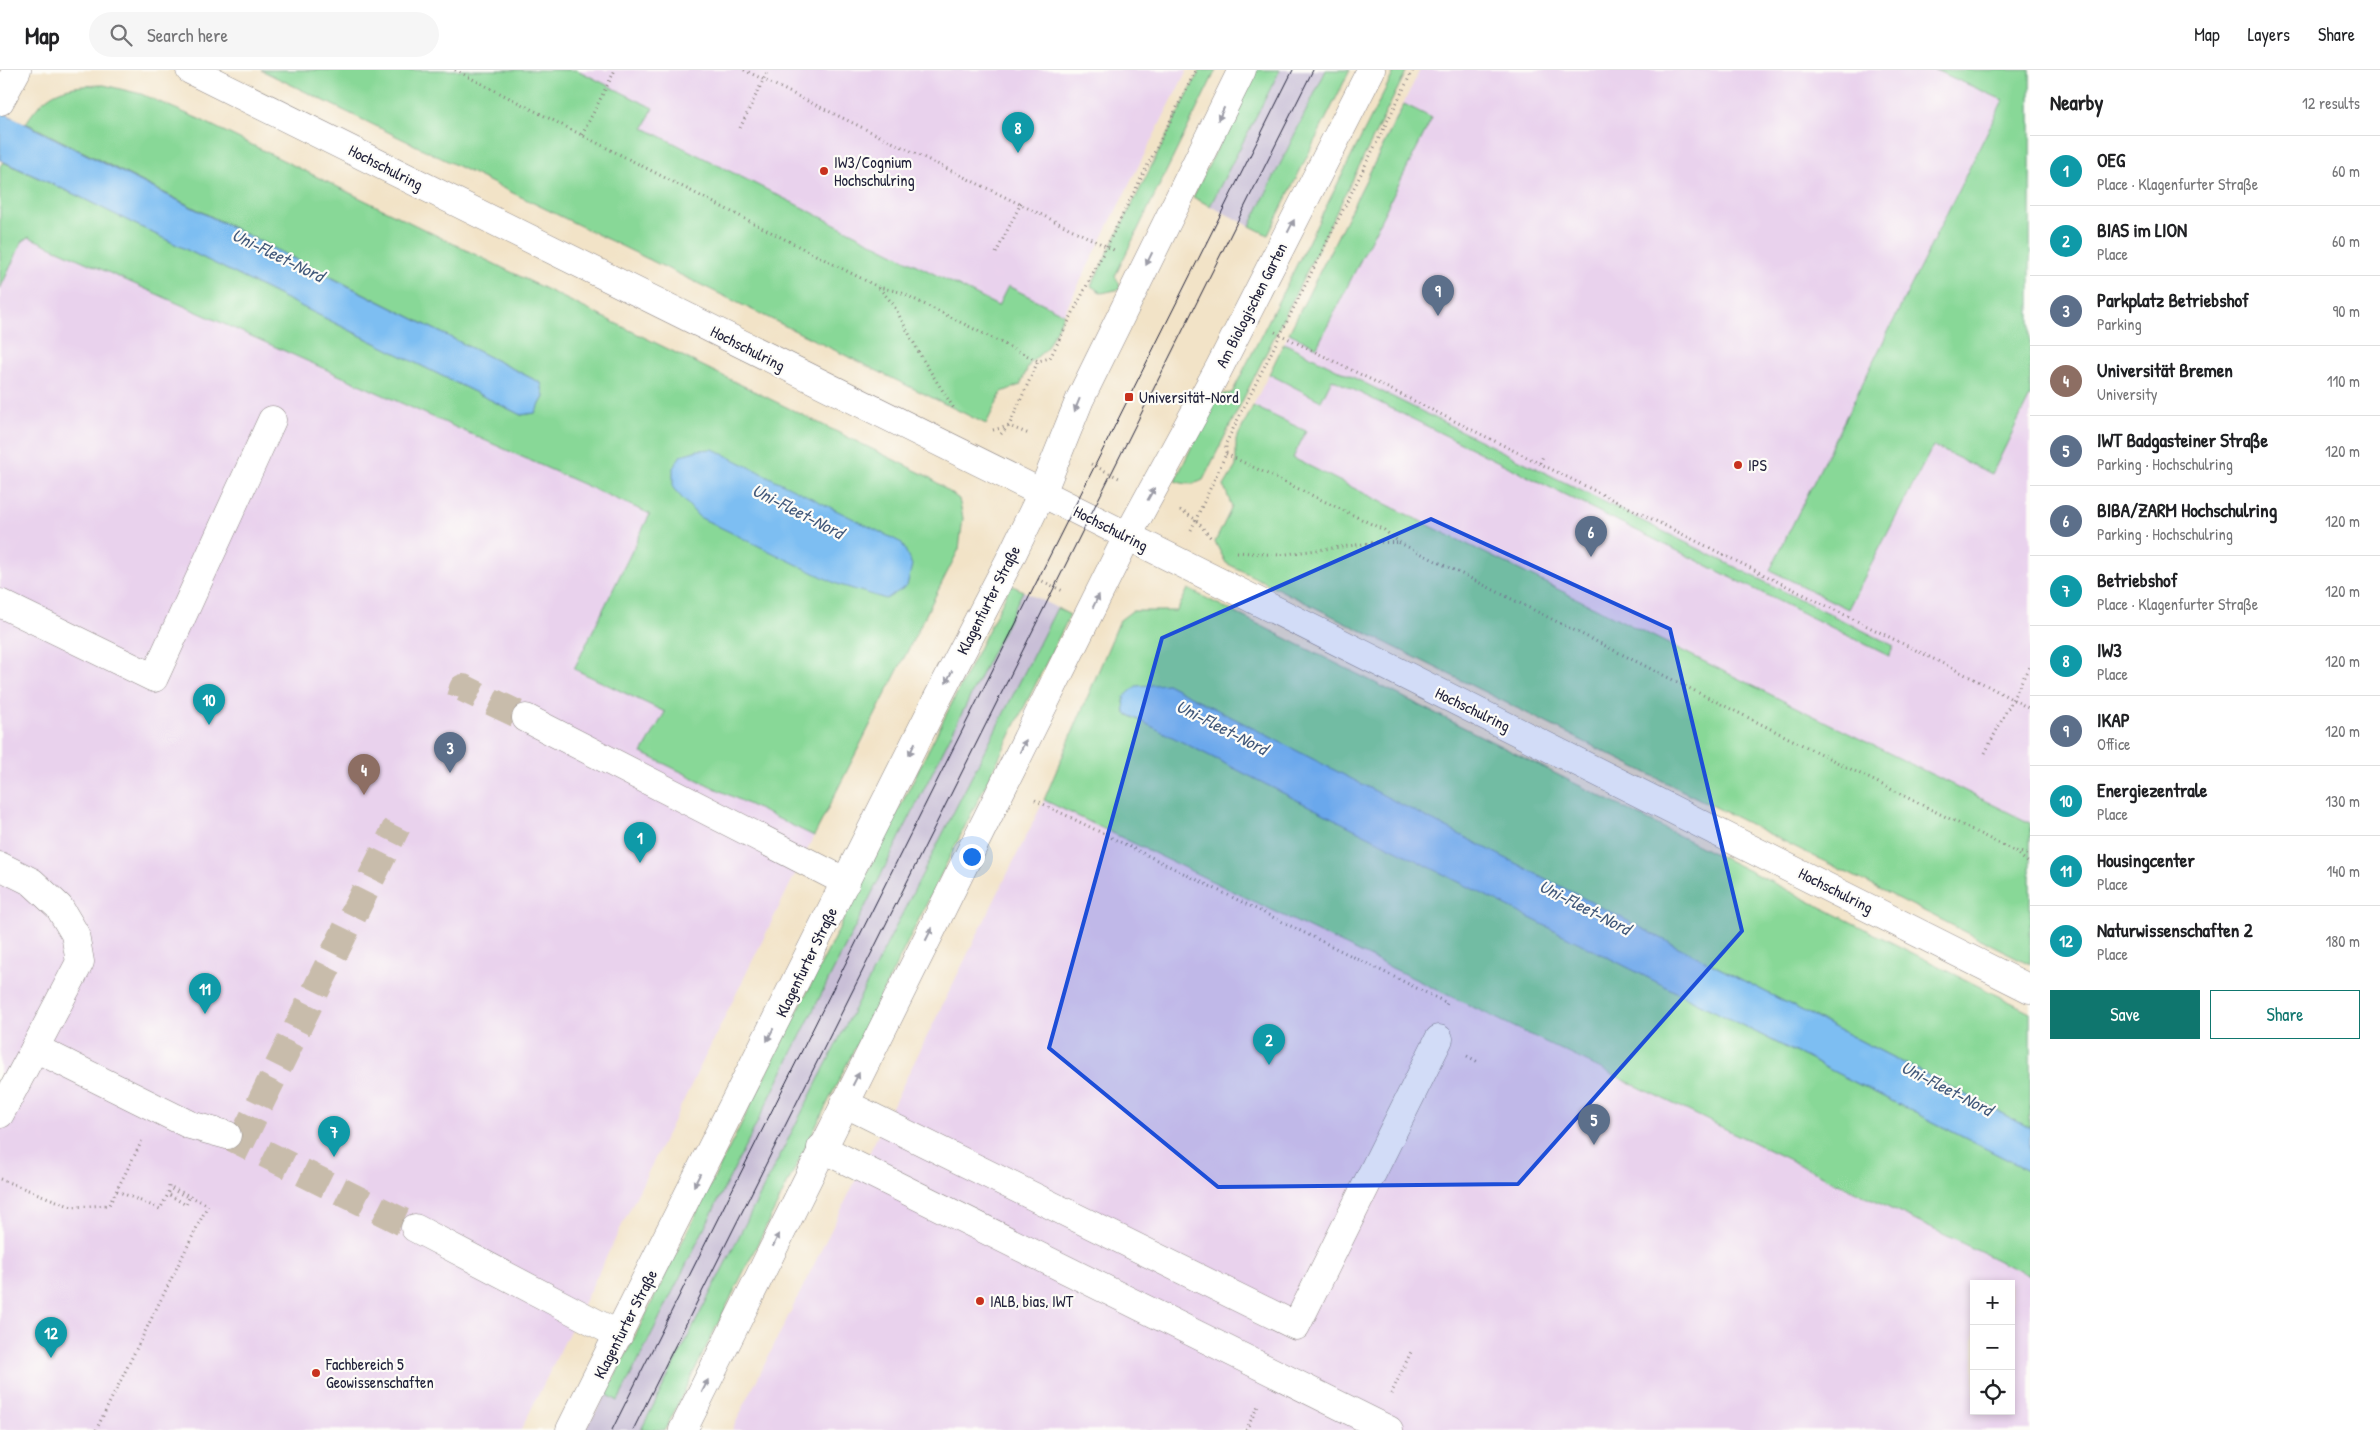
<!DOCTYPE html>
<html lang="en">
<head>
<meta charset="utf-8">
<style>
  body { margin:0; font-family:"Patrick Hand",sans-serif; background:#f6f6f6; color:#202124 }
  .controls { position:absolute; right:15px; bottom:15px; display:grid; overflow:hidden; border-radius:0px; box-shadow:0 2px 8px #0003 }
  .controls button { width:45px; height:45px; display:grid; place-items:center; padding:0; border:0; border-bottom:1px solid #e0e0e0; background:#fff; color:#202124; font:25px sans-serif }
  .you { position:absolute; left:971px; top:786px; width:18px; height:18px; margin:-12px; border:4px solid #fff; border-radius:50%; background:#1a73e8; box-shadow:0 0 0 8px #1a73e833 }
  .badge { display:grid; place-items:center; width:32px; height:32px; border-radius:50%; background:#0f766e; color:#fff; font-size:16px; font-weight:700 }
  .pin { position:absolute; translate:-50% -41px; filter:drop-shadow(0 1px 2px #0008) }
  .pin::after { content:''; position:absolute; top:26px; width:18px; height:15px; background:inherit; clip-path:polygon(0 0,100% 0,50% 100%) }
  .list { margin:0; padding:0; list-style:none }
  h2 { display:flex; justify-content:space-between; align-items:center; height:65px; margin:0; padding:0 20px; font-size:21px }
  h2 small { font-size:16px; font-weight:400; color:#757577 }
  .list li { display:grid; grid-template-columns:32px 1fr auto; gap:15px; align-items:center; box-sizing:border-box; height:70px; padding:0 20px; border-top:1px solid #e0e0e0 }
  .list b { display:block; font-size:19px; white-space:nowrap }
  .list p { margin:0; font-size:16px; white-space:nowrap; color:#757577 }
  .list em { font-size:16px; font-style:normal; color:#757577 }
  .actions { display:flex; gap:10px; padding:15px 20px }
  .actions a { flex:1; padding:11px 0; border:1px solid #0f766e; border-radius:0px; text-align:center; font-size:18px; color:#0f766e }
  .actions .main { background:#0f766e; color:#fff }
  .icon { flex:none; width:28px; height:28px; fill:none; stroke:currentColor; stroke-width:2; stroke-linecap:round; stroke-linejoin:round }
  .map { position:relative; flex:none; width:2030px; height:1360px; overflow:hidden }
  header { display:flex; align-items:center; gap:30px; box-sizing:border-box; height:70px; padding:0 25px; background:#fff; border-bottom:1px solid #e0e0e0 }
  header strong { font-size:24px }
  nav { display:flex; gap:28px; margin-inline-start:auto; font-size:18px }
  .search { width:350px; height:45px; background:#f6f6f6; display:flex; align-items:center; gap:12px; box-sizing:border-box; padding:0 18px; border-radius:28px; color:#757577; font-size:19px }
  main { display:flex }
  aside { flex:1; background:#fff }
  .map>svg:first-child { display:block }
  .built { fill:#e9d2ed; fill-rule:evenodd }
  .industrial { fill:#c9bfd7 }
  .green { fill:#88d897; stroke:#557d69 }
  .water { fill:#7dbef2; stroke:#507096 }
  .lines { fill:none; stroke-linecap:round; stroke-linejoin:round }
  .minor-tunnel { stroke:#c8bcab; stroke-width:28; stroke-dasharray:28 14; stroke-linecap:butt }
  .minor-casing { stroke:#8a8281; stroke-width:29 }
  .path { stroke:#8a8281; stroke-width:3; stroke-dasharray:1 4; stroke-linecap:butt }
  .minor { stroke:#fff; stroke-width:28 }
  .tram { stroke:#22223b; stroke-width:1 }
  .oneway { fill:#9c9ca7 }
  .marked { fill:#1d4ed8; fill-opacity:0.2; stroke:#1d4ed8; stroke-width:4; stroke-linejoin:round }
  .poi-dot { fill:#c8321e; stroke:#fdfcf7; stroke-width:2 }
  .labels { text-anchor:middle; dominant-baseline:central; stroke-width:4.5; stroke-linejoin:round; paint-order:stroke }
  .poi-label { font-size:16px; fill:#22223b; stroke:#fdfcf7; text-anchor:start }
  .street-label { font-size:16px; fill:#22223b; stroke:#fdfcf7 }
  .water-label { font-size:18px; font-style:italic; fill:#42597b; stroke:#fdfcf7 }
</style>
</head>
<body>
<header>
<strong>Map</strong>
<div class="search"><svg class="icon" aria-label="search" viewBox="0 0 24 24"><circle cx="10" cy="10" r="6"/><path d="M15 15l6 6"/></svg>Search here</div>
<nav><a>Map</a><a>Layers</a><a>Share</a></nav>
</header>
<main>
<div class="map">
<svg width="2030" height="1360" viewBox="0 0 2030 1360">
  <rect width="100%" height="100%" fill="#fdfcf7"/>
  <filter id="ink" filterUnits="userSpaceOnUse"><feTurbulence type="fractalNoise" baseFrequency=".02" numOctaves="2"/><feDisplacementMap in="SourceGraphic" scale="10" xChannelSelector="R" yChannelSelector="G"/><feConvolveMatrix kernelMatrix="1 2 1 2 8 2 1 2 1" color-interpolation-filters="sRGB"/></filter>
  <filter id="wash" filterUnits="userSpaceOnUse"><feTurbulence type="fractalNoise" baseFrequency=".0096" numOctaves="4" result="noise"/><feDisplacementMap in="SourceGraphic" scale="20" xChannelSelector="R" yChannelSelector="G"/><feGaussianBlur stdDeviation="1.12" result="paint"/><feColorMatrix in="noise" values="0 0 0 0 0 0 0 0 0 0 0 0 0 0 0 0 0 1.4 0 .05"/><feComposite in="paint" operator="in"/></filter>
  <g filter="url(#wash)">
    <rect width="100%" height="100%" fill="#f2e3c7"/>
    <g class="built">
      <polygon points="484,0 1187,0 1046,279"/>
      <polygon points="1420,0 2030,0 2030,772 1236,370"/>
      <polygon points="0,154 651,444 574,599 666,642 642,683 814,766 521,1360 0,1360"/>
      <path d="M1044 730 2030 1206V1360H732ZM1974 1214H2011V1341H1974Z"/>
    </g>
    <g class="industrial">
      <polygon points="1280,0 1326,0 1250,156 1210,136"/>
      <polygon points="1023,521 1057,538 641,1360 585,1360 606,1324 618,1330"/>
    </g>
    <g class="green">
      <polygon points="261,0 577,0 653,38 644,58 998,236 1008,216 1064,244 1046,279 1030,293 1020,315 1002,322 986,354"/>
      <polygon points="1200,0 1216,0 1115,206 1119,213 1120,219 1102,223 1091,216"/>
      <polygon points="1256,0 1280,0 1210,136 1193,127"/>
      <polygon points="1326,0 1350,0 1268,165 1250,156"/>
      <path d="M1395 0H1407L1203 410C1193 415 1186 415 1175 411L1217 325 1232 323Z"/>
      <polygon points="1935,0 2030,0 2030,326 1992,404 1933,376 1848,539 1770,500 2003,30"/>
      <path d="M104 15 141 24 199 49 929 407 959 429 963 448 959 479 814 766 642 683 665 642 574 599 650 444 29 167 22 172 0 219V96L3 92 78 126 521 345 535 343 544 327 541 313 26 53C48 18 66 16 104 15Z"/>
      <polygon points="1404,34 1432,48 1317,277 1289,263"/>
      <polygon points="1284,273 1894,576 1889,586 1332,309 1321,331 1269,304"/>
      <polygon points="1253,336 1306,361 1293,388 2030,753 2030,894 1226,493 1215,472 1232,437 1224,416 1236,396 1236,370"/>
      <polygon points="1011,515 1023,521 618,1331 606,1324"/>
      <polygon points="1188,519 2030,942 2030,1058 1167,614 1124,627 1125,643 2030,1101 2030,1206 1044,730 1120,550 1132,541 1177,541"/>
      <polygon points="1057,538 1070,545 666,1358 664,1360 641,1360"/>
    </g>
    <g class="water">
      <polygon points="0,41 541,313 544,327 535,343 521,345 78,126 0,90"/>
      <polygon points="713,379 902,473 912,495 907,516 886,529 837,514 699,447 673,418 673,398 681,385 698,380"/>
      <polygon points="1167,614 2030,1058 2030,1101 1125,643 1124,627 1136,616"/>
    </g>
  </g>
  <g filter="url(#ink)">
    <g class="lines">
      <g class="minor-tunnel">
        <polyline points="460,628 463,618 526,648"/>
        <polyline points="227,1065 415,1158"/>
        <polyline points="241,1072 397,756"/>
      </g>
      <defs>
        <g id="minor">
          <polyline points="190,0 1042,423 2030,919"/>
          <polyline points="0,31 17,0"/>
          <polyline points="0,533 154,608 272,350"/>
          <polyline points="526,648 846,812"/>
          <polyline points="0,796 32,812 59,837 75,864 80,892 35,978 190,1055 227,1065"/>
          <polyline points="844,1033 1296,1256 1439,969"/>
          <polyline points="0,1044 35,978"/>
          <polyline points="821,1078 1389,1360"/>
          <polyline points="415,1158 619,1265"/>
          <polyline points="570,1360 934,635 1008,493 1042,423 1080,329 1242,0"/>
          <polyline points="683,1360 1127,467 1218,300 1371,0"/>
        </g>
      </defs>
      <use href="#minor" class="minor-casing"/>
      <g class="path">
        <polyline points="455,0 878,217 900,222 1038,291 1050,288 1196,0"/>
        <polyline points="744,0 1116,181"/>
        <polyline points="740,58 768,0"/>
        <polyline points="582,65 615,0"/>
        <polyline points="996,183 1022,131"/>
        <polyline points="879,218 893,234 923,290 955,340"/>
        <polyline points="1275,262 1986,615 2030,639"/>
        <polyline points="993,360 1009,356 1029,364"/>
        <polyline points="1001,364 1009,356 1038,291"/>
        <polyline points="1226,384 1384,460 1400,473 2012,780 2030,785"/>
        <polyline points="1540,393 1543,386"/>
        <polyline points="1091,394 1121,409"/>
        <polyline points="1180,440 1195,449 1212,469"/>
        <polyline points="1191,460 1226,384 1226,373 1413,0"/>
        <polyline points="1237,482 1279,485 1379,472 1400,473"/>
        <polyline points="1038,509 1063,521"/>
        <polyline points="1985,683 2030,595"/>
        <polyline points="1035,730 1447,933 1446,935"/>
        <polyline points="2015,782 2030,794"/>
        <polyline points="1467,986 1480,993"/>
        <polyline points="0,1109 72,1137 109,1135 143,1069"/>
        <polyline points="1391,1324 1412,1280"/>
        <polyline points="96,1360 208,1135 169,1116 168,1124 186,1135 189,1128 171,1119 160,1139 117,1121"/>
        <polyline points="1246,1360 1259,1334"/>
      </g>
      <use href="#minor" class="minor"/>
      <g class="tram">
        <polyline points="612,1360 1293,0"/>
        <polyline points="633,1360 1313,0"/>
      </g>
    </g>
    <defs><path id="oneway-solid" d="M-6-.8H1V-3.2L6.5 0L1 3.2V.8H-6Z" transform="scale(1.25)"/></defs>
    <g class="oneway">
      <use href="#oneway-solid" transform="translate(1221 44) rotate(116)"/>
      <use href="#oneway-solid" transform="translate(1291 156) rotate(-63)"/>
      <use href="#oneway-solid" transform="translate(1149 189) rotate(116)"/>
      <use href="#oneway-solid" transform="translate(1077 335) rotate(112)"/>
      <use href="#oneway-solid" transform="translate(1151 424) rotate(-61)"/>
      <use href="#oneway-solid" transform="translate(1096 531) rotate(-64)"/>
      <use href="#oneway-solid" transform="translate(949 607) rotate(117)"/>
      <use href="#oneway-solid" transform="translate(1023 676) rotate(-64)"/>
      <use href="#oneway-solid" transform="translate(912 679) rotate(116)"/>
      <use href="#oneway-solid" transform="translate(929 864) rotate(-63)"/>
      <use href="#oneway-solid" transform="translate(770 965) rotate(117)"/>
      <use href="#oneway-solid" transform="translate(856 1009) rotate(-63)"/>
      <use href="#oneway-solid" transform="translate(697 1110) rotate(117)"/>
      <use href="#oneway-solid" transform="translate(776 1170) rotate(-64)"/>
      <use href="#oneway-solid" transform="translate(705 1316) rotate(-64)"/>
    </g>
  </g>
  <path class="marked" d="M1431 449 1670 559 1742 861 1518 1114 1218 1117 1049 978 1162 568Z"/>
  <g class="poi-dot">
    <circle cx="824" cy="101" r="5"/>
    <rect x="1124" y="322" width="10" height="10" rx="2.5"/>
    <circle cx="1738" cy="395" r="5"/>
    <circle cx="980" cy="1231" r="5"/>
    <circle cx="316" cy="1303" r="5"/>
  </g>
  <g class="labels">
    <g class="poi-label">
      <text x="834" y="92">IW3/Cognium<tspan x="834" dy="18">Hochschulring</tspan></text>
      <text x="1139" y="327">Universität-Nord</text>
      <text x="1748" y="395">IPS</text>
      <text x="990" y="1231">IALB, bias, IWT</text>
      <text x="326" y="1294">Fachbereich 5<tspan x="326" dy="18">Geowissenschaften</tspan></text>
    </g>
    <g class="street-label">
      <text transform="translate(386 97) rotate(27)">Hochschulring</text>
      <text transform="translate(1251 235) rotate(-63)">Am Biologischen Garten</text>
      <text transform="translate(748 278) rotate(27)">Hochschulring</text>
      <text transform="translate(1111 458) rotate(27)">Hochschulring</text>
      <text transform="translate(988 530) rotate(-63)">Klagenfurter Straße</text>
      <text transform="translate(1473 639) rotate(26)">Hochschulring</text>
      <text transform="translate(1836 820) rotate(27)">Hochschulring</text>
      <text transform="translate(806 892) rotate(-64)">Klagenfurter Straße</text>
      <text transform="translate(625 1254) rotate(-63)">Klagenfurter Straße</text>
    </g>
    <g class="water-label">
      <text transform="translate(278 185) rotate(26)">Uni-Fleet-Nord</text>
      <text transform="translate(798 441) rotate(27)">Uni-Fleet-Nord</text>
      <text transform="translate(1222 657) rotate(27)">Uni-Fleet-Nord</text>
      <text transform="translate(1585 837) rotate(27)">Uni-Fleet-Nord</text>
      <text transform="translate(1947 1018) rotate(27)">Uni-Fleet-Nord</text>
    </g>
  </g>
</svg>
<div class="controls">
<button>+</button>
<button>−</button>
<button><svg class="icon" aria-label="locate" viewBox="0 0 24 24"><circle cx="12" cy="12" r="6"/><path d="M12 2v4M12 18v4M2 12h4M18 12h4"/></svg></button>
</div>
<div class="you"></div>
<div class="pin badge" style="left:640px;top:793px;background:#0f9aa8">1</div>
<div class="pin badge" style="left:1269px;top:995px;background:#0f9aa8">2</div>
<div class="pin badge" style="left:450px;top:703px;background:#5c6f8a">3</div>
<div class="pin badge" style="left:364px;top:725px;background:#8d6e63">4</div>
<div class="pin badge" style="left:1594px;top:1075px;background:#5c6f8a">5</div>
<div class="pin badge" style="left:1591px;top:487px;background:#5c6f8a">6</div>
<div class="pin badge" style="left:334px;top:1087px;background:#0f9aa8">7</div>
<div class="pin badge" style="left:1018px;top:83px;background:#0f9aa8">8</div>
<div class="pin badge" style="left:1438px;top:246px;background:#5c6f8a">9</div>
<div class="pin badge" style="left:209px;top:655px;background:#0f9aa8">10</div>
<div class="pin badge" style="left:205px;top:944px;background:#0f9aa8">11</div>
<div class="pin badge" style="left:51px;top:1288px;background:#0f9aa8">12</div>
</div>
<aside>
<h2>Nearby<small>12 results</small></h2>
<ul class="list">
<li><span class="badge" style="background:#0f9aa8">1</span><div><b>OEG</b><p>Place · Klagenfurter Straße</p></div><em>60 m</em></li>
<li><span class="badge" style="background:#0f9aa8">2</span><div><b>BIAS im LION</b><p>Place</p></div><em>60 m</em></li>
<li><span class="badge" style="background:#5c6f8a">3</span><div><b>Parkplatz Betriebshof</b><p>Parking</p></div><em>90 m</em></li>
<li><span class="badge" style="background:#8d6e63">4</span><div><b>Universität Bremen</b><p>University</p></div><em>110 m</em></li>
<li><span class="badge" style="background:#5c6f8a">5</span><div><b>IWT Badgasteiner Straße</b><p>Parking · Hochschulring</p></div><em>120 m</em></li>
<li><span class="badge" style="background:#5c6f8a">6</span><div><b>BIBA/ZARM Hochschulring</b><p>Parking · Hochschulring</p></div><em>120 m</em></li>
<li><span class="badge" style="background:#0f9aa8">7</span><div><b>Betriebshof</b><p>Place · Klagenfurter Straße</p></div><em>120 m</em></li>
<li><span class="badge" style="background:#0f9aa8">8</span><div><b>IW3</b><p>Place</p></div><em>120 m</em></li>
<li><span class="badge" style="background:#5c6f8a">9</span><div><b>IKAP</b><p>Office</p></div><em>120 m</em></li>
<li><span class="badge" style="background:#0f9aa8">10</span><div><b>Energiezentrale</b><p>Place</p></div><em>130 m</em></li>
<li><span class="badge" style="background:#0f9aa8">11</span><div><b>Housingcenter</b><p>Place</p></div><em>140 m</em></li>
<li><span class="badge" style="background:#0f9aa8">12</span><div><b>Naturwissenschaften 2</b><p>Place</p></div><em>180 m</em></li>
</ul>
<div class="actions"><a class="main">Save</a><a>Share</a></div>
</aside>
</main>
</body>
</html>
